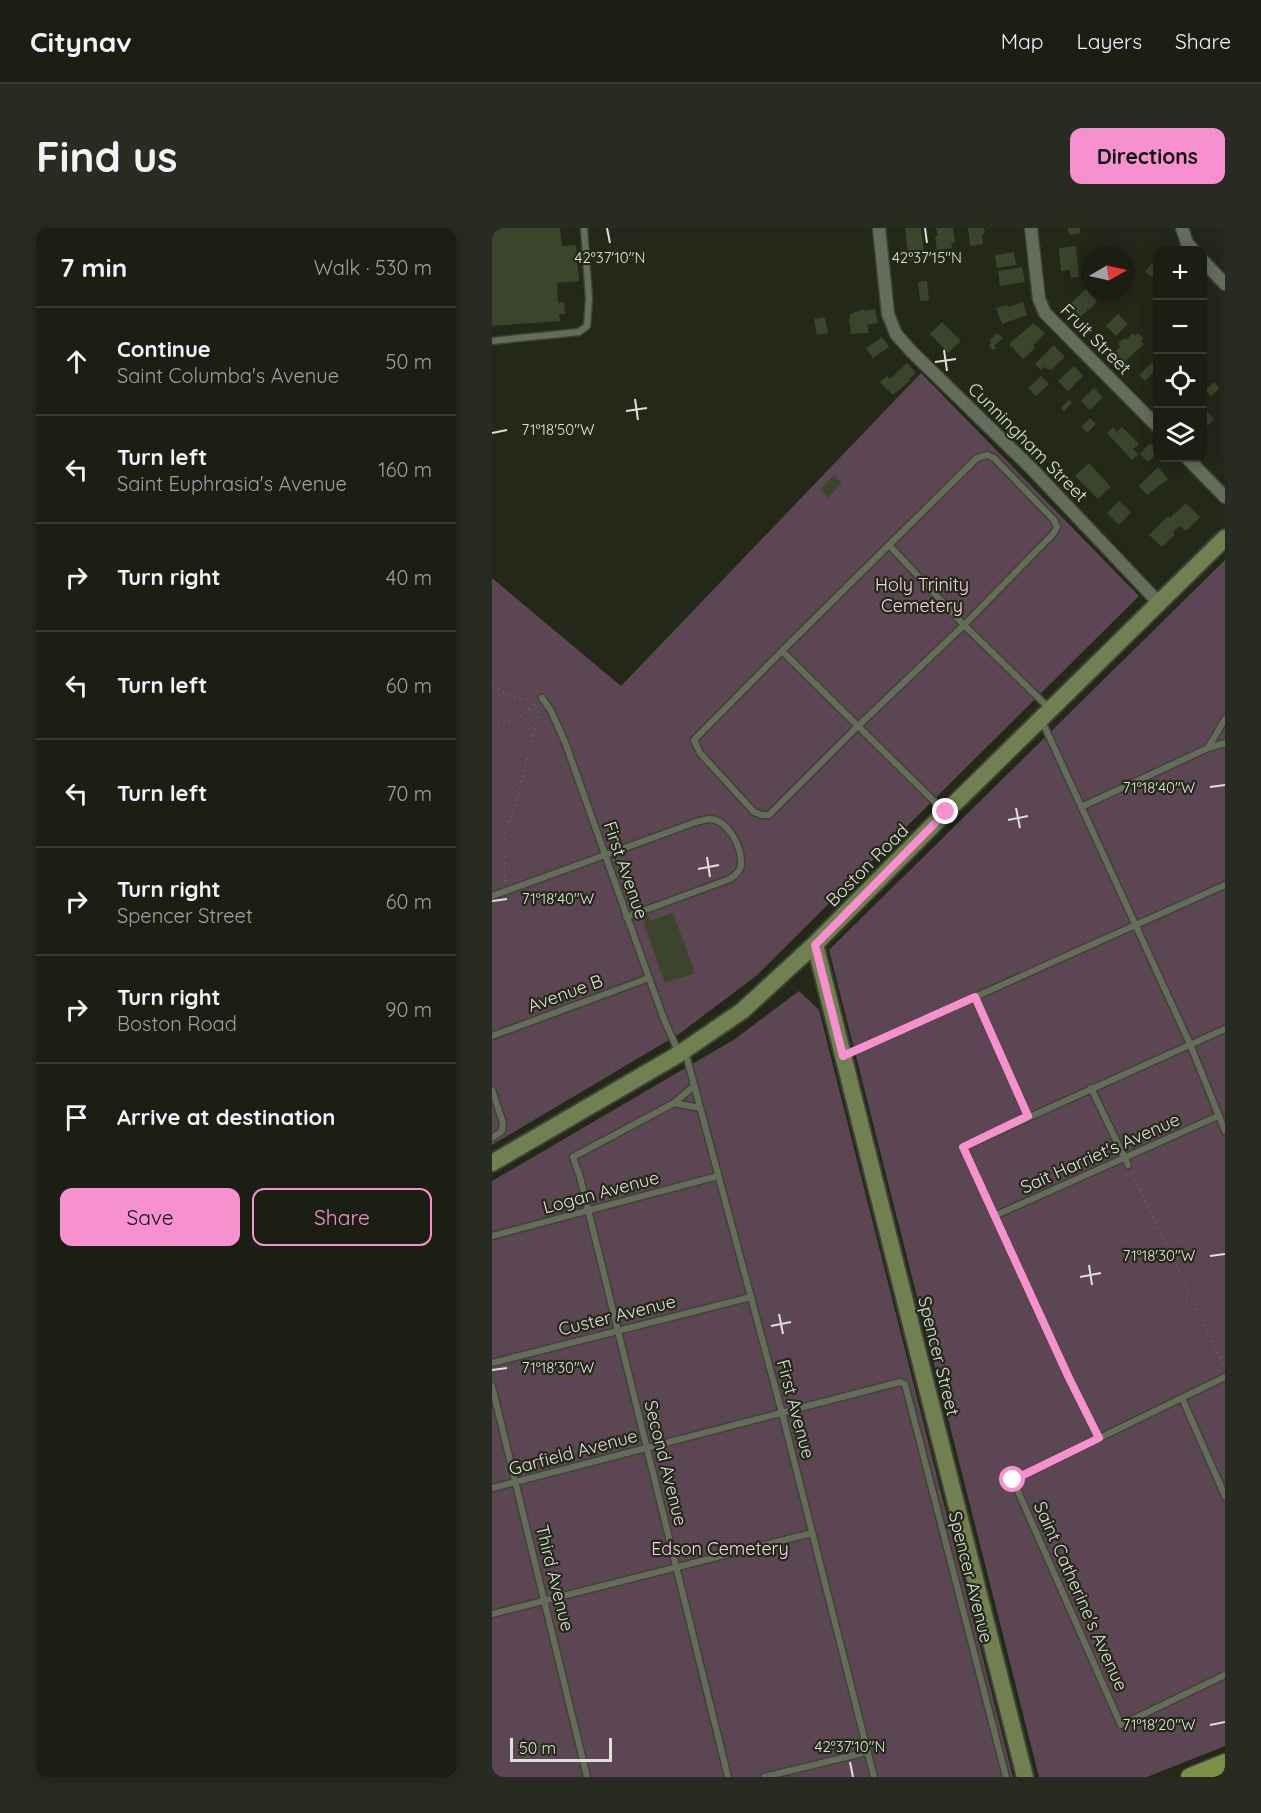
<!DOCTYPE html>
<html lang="en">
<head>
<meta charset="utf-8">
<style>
  body { margin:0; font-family:Quicksand,sans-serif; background:#272b21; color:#f1f3f6 }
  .controls { position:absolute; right:18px; top:18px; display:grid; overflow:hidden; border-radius:12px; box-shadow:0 3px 15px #0003 }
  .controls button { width:54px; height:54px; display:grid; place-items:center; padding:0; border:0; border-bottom:2px solid #383c33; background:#1a1e13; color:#f1f3f6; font:30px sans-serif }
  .compass { position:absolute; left:589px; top:18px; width:54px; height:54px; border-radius:50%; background:#1a1e13; box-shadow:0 3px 15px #0003; rotate:81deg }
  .scale { position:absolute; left:18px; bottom:15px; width:102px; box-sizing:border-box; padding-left:6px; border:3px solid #dde1d7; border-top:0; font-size:16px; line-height:21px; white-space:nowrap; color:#dde1d7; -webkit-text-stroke:4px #232819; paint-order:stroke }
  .stop { position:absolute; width:18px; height:18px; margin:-14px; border:4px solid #f790ce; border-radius:50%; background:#fff }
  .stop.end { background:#f790ce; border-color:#fff; box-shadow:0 2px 6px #0008 }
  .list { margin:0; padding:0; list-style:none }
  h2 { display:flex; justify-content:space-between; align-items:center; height:78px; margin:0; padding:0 24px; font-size:26px }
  h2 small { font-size:20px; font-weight:400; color:#9fa2a0 }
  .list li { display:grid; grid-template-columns:39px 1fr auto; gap:18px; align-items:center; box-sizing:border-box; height:108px; padding:0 24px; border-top:2px solid #383c33 }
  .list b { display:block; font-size:22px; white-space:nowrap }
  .list p { margin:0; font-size:20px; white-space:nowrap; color:#9fa2a0 }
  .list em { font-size:20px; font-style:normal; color:#9fa2a0 }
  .actions { display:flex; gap:12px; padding:18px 24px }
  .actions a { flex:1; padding:14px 0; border:2px solid #f790ce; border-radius:12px; text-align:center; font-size:21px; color:#f790ce }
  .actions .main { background:#f790ce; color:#111 }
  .icon { flex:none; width:33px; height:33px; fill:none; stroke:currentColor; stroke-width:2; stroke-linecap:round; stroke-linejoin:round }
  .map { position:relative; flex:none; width:733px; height:1549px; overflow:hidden; border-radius:12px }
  header { display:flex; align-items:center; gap:36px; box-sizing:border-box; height:84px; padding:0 30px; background:#1a1e13; border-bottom:2px solid #383c33 }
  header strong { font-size:28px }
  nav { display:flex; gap:33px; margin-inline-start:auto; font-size:21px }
  .intro { display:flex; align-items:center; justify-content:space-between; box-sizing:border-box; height:144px; padding:0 36px }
  h1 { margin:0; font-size:42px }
  .button { padding:15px 27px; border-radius:12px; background:#f790ce; color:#111; font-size:21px; font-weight:700 }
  main { display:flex; gap:36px; padding:0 36px }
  aside { flex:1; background:#1a1e13; border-radius:12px; box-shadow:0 3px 15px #0003 }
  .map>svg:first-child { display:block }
  .green { fill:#5d4653 }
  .building { fill:#3c442c }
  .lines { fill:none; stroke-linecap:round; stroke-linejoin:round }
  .lane-casing { stroke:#3e4337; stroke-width:9 }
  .street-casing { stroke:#3e4337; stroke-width:15 }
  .secondary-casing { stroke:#3e4337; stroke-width:20 }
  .primary-casing { stroke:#3e4337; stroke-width:21 }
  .path { stroke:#5f6456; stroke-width:2; stroke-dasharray:1.5 4.5; stroke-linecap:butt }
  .lane { stroke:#666c5a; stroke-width:6 }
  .street { stroke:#666c5a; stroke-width:12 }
  .secondary { stroke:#717f51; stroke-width:16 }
  .primary { stroke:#7c9147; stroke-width:18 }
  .route { stroke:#f790ce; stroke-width:8 }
  .ticks { fill:none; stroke:#dde1d7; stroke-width:2 }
  .labels { text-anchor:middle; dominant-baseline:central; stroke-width:4.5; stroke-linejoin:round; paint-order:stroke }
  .street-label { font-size:18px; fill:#dde1d7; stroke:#232819 }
  .park-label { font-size:18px; fill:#fbd0e8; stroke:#232819 }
  .ticks-label { font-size:15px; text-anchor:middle; fill:#dde1d7; stroke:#232819; stroke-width:4.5; stroke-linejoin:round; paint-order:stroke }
</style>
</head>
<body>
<header>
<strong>Citynav</strong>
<nav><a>Map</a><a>Layers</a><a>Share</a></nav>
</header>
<div class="intro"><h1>Find us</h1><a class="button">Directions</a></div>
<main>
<aside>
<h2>7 min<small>Walk · 530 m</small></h2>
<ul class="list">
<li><svg class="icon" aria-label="ahead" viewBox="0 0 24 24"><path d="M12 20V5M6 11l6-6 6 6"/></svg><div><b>Continue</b><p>Saint Columba's Avenue</p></div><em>50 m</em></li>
<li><svg class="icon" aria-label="left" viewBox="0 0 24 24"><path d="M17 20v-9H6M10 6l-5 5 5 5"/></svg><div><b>Turn left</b><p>Saint Euphrasia's Avenue</p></div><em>160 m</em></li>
<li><svg class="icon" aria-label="right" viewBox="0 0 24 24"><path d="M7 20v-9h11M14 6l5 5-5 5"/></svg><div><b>Turn right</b></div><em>40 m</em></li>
<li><svg class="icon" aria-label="left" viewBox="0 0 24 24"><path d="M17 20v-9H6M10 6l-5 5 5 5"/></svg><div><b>Turn left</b></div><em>60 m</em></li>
<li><svg class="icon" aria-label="left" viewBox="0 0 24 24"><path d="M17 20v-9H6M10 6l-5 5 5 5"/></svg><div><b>Turn left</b></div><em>70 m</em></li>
<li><svg class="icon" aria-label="right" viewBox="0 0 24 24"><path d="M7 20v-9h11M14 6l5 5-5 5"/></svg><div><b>Turn right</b><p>Spencer Street</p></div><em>60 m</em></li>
<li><svg class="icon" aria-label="right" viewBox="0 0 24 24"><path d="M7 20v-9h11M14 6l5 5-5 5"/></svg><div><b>Turn right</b><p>Boston Road</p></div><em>90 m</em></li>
<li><svg class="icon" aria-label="arrive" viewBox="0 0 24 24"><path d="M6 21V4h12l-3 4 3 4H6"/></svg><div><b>Arrive at destination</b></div></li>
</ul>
<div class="actions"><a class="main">Save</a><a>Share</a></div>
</aside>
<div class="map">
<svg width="733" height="1549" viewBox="0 0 733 1549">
  <rect width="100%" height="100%" fill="#232819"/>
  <g class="green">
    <polygon points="429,145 647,368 264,748 187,806 0,917 0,350 129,458"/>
    <polygon points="733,332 733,1518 655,1549 547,1549 337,722"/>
    <polygon points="307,763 327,782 521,1549 0,1549 0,953 243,811"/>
  </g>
  <g class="building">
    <polygon points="0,0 68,0 70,18 84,17 87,53 65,55 66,75 72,74 73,86 67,86 68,93 0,98"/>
    <polygon points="413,0 429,0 433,31 417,33"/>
    <polygon points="444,0 461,0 463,15 459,15 460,20 445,22 443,8 446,8"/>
    <polygon points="476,0 492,0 493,5 490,6 491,16 478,18"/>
    <polygon points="576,0 588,0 588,5 577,7"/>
    <polygon points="584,18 587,49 579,50 578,42 569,43 567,20"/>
    <polygon points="522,24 524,37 505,40 503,27"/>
    <polygon points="666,30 666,42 659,49 653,43"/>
    <polygon points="530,39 533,54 508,58 506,43"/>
    <polygon points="435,53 437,72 428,73 426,54"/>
    <polygon points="594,61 605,74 588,89 581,87 574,80"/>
    <polygon points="531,74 535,87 510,96 504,80 515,77 516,79"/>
    <polygon points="372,81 373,83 383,81 386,95 375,97 377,105 359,106 357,93 358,86"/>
    <polygon points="626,86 636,96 624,108 614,98"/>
    <polygon points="333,89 336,105 325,107 322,91"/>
    <polygon points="450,94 469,113 456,125 438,106"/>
    <polygon points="541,95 553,105 541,118 543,120 531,131 517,116"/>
    <polygon points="505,105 511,110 502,118 504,120 501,122 497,118 499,115 497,113"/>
    <polygon points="641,105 643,108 646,105 651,110 649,113 652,116 631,135 621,126 628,119 626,116 632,110 634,112"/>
    <polygon points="390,109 397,119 381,130 374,120"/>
    <polygon points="562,117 573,129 559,142 552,139 549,142 543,136"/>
    <polygon points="666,129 666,149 661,145 653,153 647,147"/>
    <polygon points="415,135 424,145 417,151 419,152 401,167 388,154 395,148 398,151"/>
    <polygon points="582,138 591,148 576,163 566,153"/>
    <polygon points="549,148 557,156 544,168 536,160"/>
    <polygon points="722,154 727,160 719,168 713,163"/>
    <polygon points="602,160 611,169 598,182 589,173"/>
    <polygon points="577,172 580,175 572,183 569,180"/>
    <polygon points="712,181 722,191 710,203 710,183"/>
    <polygon points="598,190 604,196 595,205 589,199"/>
    <polygon points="621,199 625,204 630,199 647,216 641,221 646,226 640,232 615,205"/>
    <polygon points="658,215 666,224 656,234 648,226"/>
    <polygon points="597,235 619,259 606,271 583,248"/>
    <polygon points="666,239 676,251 655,267 647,258"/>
    <polygon points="342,247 350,255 336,270 328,261"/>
    <polygon points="627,273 639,284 627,297 615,285"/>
    <polygon points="694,275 708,289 694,303 688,298 681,304 683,306 670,319 657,307 676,288 678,290"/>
    <polygon points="155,683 158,693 181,685 203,745 173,755 152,696 154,695 150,685"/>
  </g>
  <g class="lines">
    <defs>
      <g id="lane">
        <polyline points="0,113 87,104 95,98 97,71 92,0"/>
        <polyline points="397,317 485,230 495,227 502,230 562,292 565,299 561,306 472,397 558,481"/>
        <polyline points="290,423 397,317 472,397 365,499 277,587 270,587 262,584 208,525 202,512 290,423 453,584"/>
        <polyline points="50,470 59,483 73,514 157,750 173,794 187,825"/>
        <polyline points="550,493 698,816 733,903"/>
        <polyline points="716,520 733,515"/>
        <polyline points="589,579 716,520 733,491"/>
        <path d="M0 668 204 594C208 593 214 591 218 591 236 592 250 619 249 636 249 643 244 646 238 651L134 689"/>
        <polyline points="483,769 536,888"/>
        <polyline points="0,808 157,750"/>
        <polyline points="193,823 290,1185 382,1549"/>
        <polyline points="351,828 733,657"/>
        <polyline points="202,858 182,875 81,929 88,949 236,1549"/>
        <polyline points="599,860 636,937"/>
        <polyline points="0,862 11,895 10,903 0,910"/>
        <polyline points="182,875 208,880"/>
        <polyline points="502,988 726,888"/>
        <polyline points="0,1008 226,948"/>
        <polyline points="0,1135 259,1069"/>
        <polyline points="733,1149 521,1252 629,1497 733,1447"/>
        <polyline points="0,1158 95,1549"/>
        <polyline points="690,1170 733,1268"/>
        <polyline points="607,1210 577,1150 471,919 733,801"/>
        <polyline points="0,1260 408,1154 413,1156 514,1549"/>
        <polyline points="0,1386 320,1305"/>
        <polyline points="272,1549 375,1524"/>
      </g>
      <g id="street">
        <polyline points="387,0 396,86 404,106 419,123 540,241 667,375"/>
        <polyline points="539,0 547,71 553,85 666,199"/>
        <polyline points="690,0 695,15 701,22"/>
        <polyline points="710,32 733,56"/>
        <polyline points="695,230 733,269"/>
      </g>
      <g id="secondary">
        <polyline points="323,716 533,1549"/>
        <polyline points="0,935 187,826 250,783 323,716 454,584 733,310"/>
      </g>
      <polyline id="primary" points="698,1549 733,1535"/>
    </defs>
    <use href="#lane" class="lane-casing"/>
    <use href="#street" class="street-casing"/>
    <use href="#secondary" class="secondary-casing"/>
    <use href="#primary" class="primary-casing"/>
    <g class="path">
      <polyline points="0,459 26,471 39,471"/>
      <polyline points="0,500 25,491 43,476"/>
      <polyline points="13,654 12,608 24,575 47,482"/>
      <polyline points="640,945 733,1140"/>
    </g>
    <use href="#lane" class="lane"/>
    <use href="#street" class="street"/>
    <use href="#secondary" class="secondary"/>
    <use href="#primary" class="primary"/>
  </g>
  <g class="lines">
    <polyline class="route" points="454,584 323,717 351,828 483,769 536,888 471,919 577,1150 607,1210 521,1252"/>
  </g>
  <path class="ticks" d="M115 0 118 15M433 0 435 15M452 122 455 143M443 134 464 131M143 171 146 192M134 183 155 180M0 205 15 202M718 559 733 557M524 580 528 600M516 592 536 588M215 629 218 649M206 641 227 637M0 673 15 671M718 1028 733 1026M597 1037 600 1057M588 1049 609 1045M287 1086 291 1106M279 1098 299 1094M0 1142 15 1140M718 1497 733 1494M358 1534 361 1549"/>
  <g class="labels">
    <g class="street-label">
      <text transform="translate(604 111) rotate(45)">Fruit Street</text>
      <text transform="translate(536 214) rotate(45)">Cunningham Street</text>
      <text transform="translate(375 637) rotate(-45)">Boston Road</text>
      <text transform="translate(134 642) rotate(71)">First Avenue</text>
      <text transform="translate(73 765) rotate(-20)">Avenue B</text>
      <text transform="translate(608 925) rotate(-24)">Sait Harriet's Avenue</text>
      <text transform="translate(109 964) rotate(-15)">Logan Avenue</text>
      <text transform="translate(125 1087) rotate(-14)">Custer Avenue</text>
      <text transform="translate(447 1128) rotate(76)">Spencer Street</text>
      <text transform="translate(304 1181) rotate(75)">First Avenue</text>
      <text transform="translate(81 1224) rotate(-15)">Garfield Avenue</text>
      <text transform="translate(174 1235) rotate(76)">Second Avenue</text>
      <text transform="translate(479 1349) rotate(76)">Spencer Avenue</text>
      <text transform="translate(63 1350) rotate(76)">Third Avenue</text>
      <text transform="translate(589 1368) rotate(66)">Saint Catherine's Avenue</text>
    </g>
    <g class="park-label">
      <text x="430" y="356">Holy Trinity<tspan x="430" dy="21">Cemetery</tspan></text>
      <text x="228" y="1320">Edson Cemetery</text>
    </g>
  </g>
  <g class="ticks-label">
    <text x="118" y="35">42°37'10"N</text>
    <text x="435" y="35">42°37'15"N</text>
    <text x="66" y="207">71°18'50"W</text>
    <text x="667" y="565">71°18'40"W</text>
    <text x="66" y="676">71°18'40"W</text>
    <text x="667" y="1033">71°18'30"W</text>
    <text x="66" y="1145">71°18'30"W</text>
    <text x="667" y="1502">71°18'20"W</text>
    <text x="358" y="1524">42°37'10"N</text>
  </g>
</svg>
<div class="controls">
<button>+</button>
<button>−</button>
<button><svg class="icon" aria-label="locate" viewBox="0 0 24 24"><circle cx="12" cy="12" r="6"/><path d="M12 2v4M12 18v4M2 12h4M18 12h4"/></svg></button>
<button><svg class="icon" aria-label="layers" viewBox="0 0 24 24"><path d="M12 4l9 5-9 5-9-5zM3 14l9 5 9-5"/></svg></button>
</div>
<svg class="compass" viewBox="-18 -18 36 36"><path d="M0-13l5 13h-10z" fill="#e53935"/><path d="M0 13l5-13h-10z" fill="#9fa2a0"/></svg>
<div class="scale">50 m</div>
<div class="stop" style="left:521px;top:1252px"></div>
<div class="stop end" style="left:454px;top:584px"></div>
</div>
</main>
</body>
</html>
